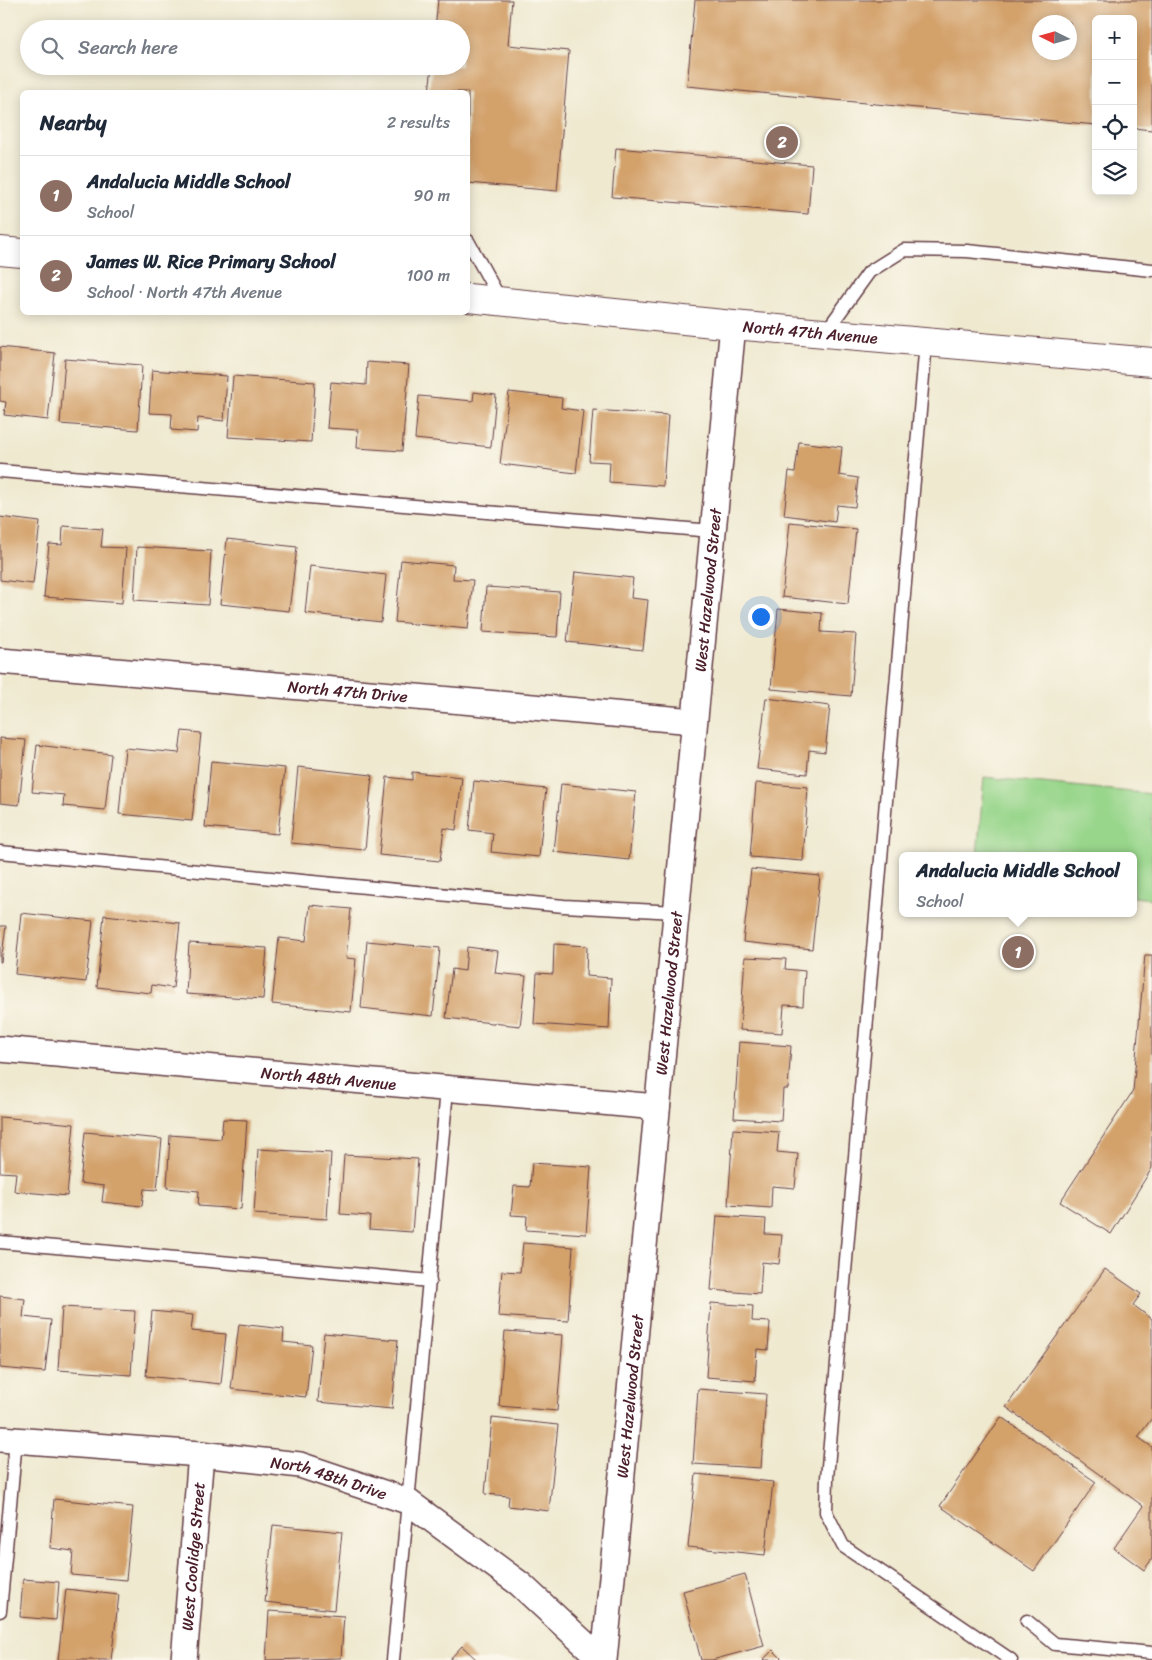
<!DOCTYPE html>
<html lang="en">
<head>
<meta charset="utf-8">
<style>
  body { margin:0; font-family:Sriracha,sans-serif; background:#f2f2f3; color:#1f2937 }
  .controls { position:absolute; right:15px; top:15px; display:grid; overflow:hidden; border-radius:8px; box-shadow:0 2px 12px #0003 }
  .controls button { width:45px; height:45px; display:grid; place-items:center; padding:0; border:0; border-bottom:1px solid #e0e1e3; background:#fff; color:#1f2937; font:25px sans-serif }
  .compass { position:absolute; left:1032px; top:15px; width:45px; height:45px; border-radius:50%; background:#fff; box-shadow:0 2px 12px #0003; rotate:275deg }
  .you { position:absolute; left:760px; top:616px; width:18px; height:18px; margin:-12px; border:4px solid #fff; border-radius:50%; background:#1a73e8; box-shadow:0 0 0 8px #1a73e833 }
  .badge { display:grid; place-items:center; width:32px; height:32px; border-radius:50%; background:#2563eb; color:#fff; font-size:16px; font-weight:700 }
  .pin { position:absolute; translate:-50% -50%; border:2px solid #fff; box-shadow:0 1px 5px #0006 }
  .popup { position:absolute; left:899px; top:852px; width:238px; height:65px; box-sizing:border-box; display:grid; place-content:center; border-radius:8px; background:#fff; filter:drop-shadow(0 1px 4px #0005); font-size:16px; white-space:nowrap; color:#747a83 }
  .popup b { font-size:19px; color:#1f2937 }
  .popup::after { content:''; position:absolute; left:50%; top:100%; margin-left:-10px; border:10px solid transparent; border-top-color:#fff }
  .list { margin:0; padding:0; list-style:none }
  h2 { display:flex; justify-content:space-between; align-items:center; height:65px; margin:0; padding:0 20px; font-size:21px }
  h2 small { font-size:16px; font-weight:400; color:#747a83 }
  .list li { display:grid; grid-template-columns:32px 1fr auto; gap:15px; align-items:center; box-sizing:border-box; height:80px; padding:0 20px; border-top:1px solid #e0e1e3 }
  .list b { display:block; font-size:19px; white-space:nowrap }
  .list p { margin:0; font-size:16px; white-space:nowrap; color:#747a83 }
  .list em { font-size:16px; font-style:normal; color:#747a83 }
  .icon { flex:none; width:28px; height:28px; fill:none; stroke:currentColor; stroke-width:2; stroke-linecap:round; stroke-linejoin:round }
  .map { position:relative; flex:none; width:1152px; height:1660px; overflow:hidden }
  .search { position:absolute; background:#fff; box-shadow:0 2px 12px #0003; left:20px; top:20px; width:450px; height:55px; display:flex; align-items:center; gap:12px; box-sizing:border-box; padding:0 18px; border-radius:28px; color:#747a83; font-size:19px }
  .panel { position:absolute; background:#fff; box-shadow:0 2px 12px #0003; left:20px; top:90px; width:450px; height:225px; border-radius:8px }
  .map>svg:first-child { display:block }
  .grass { fill:#98d68b; stroke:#717a5b }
  .building { fill:#d3a16b; fill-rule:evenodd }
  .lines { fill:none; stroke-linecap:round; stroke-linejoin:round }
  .service-casing { stroke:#633d44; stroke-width:15 }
  .minor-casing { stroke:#633d44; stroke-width:28 }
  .tertiary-casing { stroke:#633d44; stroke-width:30 }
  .service { stroke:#fff; stroke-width:12 }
  .minor { stroke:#fff; stroke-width:25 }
  .tertiary { stroke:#fff; stroke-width:28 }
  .labels { text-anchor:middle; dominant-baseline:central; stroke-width:4; stroke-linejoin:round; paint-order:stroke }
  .street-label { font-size:16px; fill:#4a1f2b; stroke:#fbf7ec }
</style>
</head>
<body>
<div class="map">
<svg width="1152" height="1660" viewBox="0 0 1152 1660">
  <rect width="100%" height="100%" fill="#fbf7ec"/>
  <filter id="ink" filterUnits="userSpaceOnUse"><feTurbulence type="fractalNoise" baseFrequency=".02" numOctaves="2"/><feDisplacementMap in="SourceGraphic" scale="10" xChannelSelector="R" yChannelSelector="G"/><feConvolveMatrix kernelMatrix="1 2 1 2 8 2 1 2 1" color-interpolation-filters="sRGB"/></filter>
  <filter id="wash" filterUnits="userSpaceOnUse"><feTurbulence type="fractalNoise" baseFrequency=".0096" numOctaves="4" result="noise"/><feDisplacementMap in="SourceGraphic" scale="20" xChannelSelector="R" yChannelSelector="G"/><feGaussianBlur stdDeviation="1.12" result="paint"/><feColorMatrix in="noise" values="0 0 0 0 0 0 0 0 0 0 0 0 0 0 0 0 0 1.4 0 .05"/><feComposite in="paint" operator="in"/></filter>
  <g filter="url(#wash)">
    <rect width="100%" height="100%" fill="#efe9d0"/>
    <polygon class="grass" points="984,777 1152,794 1152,899 1133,897 1133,856 977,856"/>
    <g id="blocks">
      <g class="building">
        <polygon points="438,0 512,0 508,45 569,51 557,191 468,183 468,92 429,92 432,66 461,66 461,29 435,29"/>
        <path d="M695 0H1152V130L1133 128V19H1096V125L687 86ZM1040 22H1070V52H1040Z"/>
        <polygon points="616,148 812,165 808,214 612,197"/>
        <polygon points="0,347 55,353 48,420 4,415 6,402 0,401"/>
        <polygon points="65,359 142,365 138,430 60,424"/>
        <polygon points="367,362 409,365 402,451 357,448 358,430 327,428 331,382 366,385"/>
        <polygon points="152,370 227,376 224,421 198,418 197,432 171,430 172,414 149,413"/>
        <polygon points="233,376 315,382 311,442 228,437"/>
        <polygon points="474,392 496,395 491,447 415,439 419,396 473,401"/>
        <polygon points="509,392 562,398 561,408 583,411 576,473 500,464"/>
        <polygon points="593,410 668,415 663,486 609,482 610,462 589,461"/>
        <polygon points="799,442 842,447 839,475 858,478 855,507 837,505 835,522 784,515 789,471 795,472"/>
        <polygon points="0,517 40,522 33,584 0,580"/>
        <polygon points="790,522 856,529 848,604 782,597"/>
        <polygon points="63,526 103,529 101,547 126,548 122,603 44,597 49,544 62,545"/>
        <polygon points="227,539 297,547 289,611 220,604"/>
        <polygon points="137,547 211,551 208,605 134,600"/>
        <polygon points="401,560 454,565 453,579 473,580 468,629 395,622"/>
        <polygon points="310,566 386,575 381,622 305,613"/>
        <polygon points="575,572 633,578 631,598 648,600 643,650 567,642"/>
        <polygon points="486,587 560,592 557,637 483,632"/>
        <polygon points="778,609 822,613 821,632 856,634 851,696 771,689"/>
        <polygon points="766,698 830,706 825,752 809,750 807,774 757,769"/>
        <polygon points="182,731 201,733 192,821 119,814 125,748 179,753"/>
        <polygon points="0,738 26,740 19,805 0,803"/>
        <polygon points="37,745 111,754 105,810 63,806 64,795 32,792"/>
        <polygon points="211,761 285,768 278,834 205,827"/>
        <polygon points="298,767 372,775 365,850 291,843"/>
        <polygon points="412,772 462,777 456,830 444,828 440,861 379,855 387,777 412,780"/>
        <polygon points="474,781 546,789 539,857 491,852 493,833 469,830"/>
        <polygon points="756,783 808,787 803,861 750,857"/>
        <polygon points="561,784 636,792 629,860 554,852"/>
        <polygon points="751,869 820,876 812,949 743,942"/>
        <polygon points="310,905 351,909 346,958 356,959 351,1012 272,1004 279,938 306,941"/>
        <polygon points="21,913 93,921 86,982 15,974"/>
        <polygon points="104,915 180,923 173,988 152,985 151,993 97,987"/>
        <polygon points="0,926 6,926 1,962 0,962"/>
        <polygon points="367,941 440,948 433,1016 361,1008"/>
        <polygon points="189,943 267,948 263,999 186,994"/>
        <polygon points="554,944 587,946 586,976 611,978 609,1029 534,1024 537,973 553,974"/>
        <polygon points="467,947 498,951 495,973 526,976 520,1026 446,1018 452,969 465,971"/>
        <polygon points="1145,955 1152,955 1152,1168 1111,1234 1060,1202 1133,1091"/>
        <polygon points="745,957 786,959 785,969 805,971 803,1006 784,1005 782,1033 740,1030"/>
        <polygon points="739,1042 791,1046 788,1089 783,1089 781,1121 734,1118"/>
        <polygon points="0,1117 74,1124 67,1196 14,1191 16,1173 0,1172"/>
        <polygon points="223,1119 247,1120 241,1209 198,1206 199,1191 167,1188 170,1135 221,1139"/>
        <polygon points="733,1129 779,1132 777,1152 798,1154 795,1188 772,1186 771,1208 728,1205"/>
        <polygon points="85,1132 162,1139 157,1190 144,1189 142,1206 102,1202 104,1186 80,1183"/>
        <polygon points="258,1149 331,1153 327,1219 254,1214"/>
        <polygon points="344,1155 418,1159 412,1232 369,1229 370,1216 340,1214"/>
        <polygon points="532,1163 591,1167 586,1234 526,1230 527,1216 511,1215 514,1186 530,1187"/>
        <polygon points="717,1216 766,1219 765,1234 782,1235 779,1264 762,1262 760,1294 711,1290"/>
        <polygon points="523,1243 573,1247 568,1321 498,1316 502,1271 520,1272"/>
        <polygon points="1105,1269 1141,1294 1133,1305 1152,1319 1152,1418 1138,1437 1152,1447 1152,1559 1144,1570 1114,1548 1143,1506 1006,1407"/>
        <polygon points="0,1296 25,1299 23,1317 51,1320 45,1372 0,1368"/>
        <polygon points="711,1303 753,1306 752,1321 770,1322 768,1350 757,1349 755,1381 706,1377"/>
        <polygon points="62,1307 135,1311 131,1375 58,1370"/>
        <polygon points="152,1311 193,1315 191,1331 226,1334 221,1384 146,1376"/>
        <polygon points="239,1324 284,1329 283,1342 312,1345 306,1397 231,1389"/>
        <polygon points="505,1331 563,1335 557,1411 499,1406"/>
        <polygon points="324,1333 398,1340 392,1409 318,1402"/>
        <polygon points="698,1389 766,1394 761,1468 693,1464"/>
        <polygon points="1001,1417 1096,1482 1034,1571 940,1506"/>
        <polygon points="492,1418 558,1425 549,1511 508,1506 509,1496 485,1494"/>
        <polygon points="696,1474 773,1482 765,1555 688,1547"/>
        <polygon points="54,1499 133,1507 126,1580 71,1575 73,1551 50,1548"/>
        <polygon points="273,1525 342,1532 334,1610 265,1602"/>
        <polygon points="745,1574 764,1646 712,1660 701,1660 683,1591"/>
        <polygon points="23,1579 59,1582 56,1620 20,1617"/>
        <polygon points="66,1589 119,1595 111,1660 58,1660"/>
        <polygon points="269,1611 344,1616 341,1658 266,1660"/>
        <polygon points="462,1646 477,1660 449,1660"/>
        <polygon points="773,1650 783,1660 763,1660"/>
      </g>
    </g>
  </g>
  <g filter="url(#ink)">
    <use href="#blocks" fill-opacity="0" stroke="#633d44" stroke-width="1"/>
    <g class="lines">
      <defs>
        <g id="service">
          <polyline points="468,241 501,301"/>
          <polyline points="825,333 869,272 904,250 967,251 1152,270"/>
          <polyline points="926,342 827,1478 826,1512 843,1546 1011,1660"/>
          <polyline points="0,471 712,531"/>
          <polyline points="0,852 564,906 676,912"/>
          <polyline points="0,1242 430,1281"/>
          <polyline points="0,1611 16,1440"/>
          <polyline points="1027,1621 1055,1644 1152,1653"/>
          <polyline points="393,1660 447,1090"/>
        </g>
        <g id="minor">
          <path id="s1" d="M0 661 694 721"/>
          <path id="s2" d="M0 1049 657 1107"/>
          <path id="s3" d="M0 1439 201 1454 300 1465 407 1501 520 1584 602 1660"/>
          <path id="s4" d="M184 1660 201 1454"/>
          <path id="s5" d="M604 1660 733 325"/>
        </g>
        <g id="tertiary">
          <polyline points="0,251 22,253"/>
          <path id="s6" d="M468 298 733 325 1152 362"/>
        </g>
      </defs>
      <use href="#service" class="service-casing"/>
      <use href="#minor" class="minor-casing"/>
      <use href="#tertiary" class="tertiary-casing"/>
      <use href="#service" class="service"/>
      <use href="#minor" class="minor"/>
      <use href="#tertiary" class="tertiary"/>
    </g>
  </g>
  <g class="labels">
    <g class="street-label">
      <text stroke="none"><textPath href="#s6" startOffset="344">North 47th Avenue</textPath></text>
      <text stroke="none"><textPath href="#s5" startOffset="1075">West Hazelwood Street</textPath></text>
      <text stroke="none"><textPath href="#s1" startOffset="349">North 47th Drive</textPath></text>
      <text stroke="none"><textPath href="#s5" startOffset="670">West Hazelwood Street</textPath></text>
      <text stroke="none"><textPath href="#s2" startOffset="330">North 48th Avenue</textPath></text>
      <text stroke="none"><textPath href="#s5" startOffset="265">West Hazelwood Street</textPath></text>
      <text stroke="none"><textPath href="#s3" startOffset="332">North 48th Drive</textPath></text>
      <text stroke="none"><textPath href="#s4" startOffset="104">West Coolidge Street</textPath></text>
    </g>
  </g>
</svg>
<div class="controls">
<button>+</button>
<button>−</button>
<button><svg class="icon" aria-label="locate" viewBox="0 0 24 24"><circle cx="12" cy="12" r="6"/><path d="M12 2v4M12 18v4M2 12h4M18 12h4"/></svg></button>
<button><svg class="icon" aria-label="layers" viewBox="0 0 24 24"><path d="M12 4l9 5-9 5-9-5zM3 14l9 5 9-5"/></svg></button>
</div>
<svg class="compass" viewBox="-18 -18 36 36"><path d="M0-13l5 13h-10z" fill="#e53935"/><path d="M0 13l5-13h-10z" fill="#747a83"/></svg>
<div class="you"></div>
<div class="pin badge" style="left:1018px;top:952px;background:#8d6e63">1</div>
<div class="popup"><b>Andalucia Middle School</b>School</div>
<div class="pin badge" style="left:782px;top:142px;background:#8d6e63">2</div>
<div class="search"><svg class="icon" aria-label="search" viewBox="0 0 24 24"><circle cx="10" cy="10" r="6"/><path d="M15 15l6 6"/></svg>Search here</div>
<section class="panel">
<h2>Nearby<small>2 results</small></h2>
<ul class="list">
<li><span class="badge" style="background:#8d6e63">1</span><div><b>Andalucia Middle School</b><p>School</p></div><em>90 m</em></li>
<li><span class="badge" style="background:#8d6e63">2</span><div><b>James W. Rice Primary School</b><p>School · North 47th Avenue</p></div><em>100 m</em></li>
</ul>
</section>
</div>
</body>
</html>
